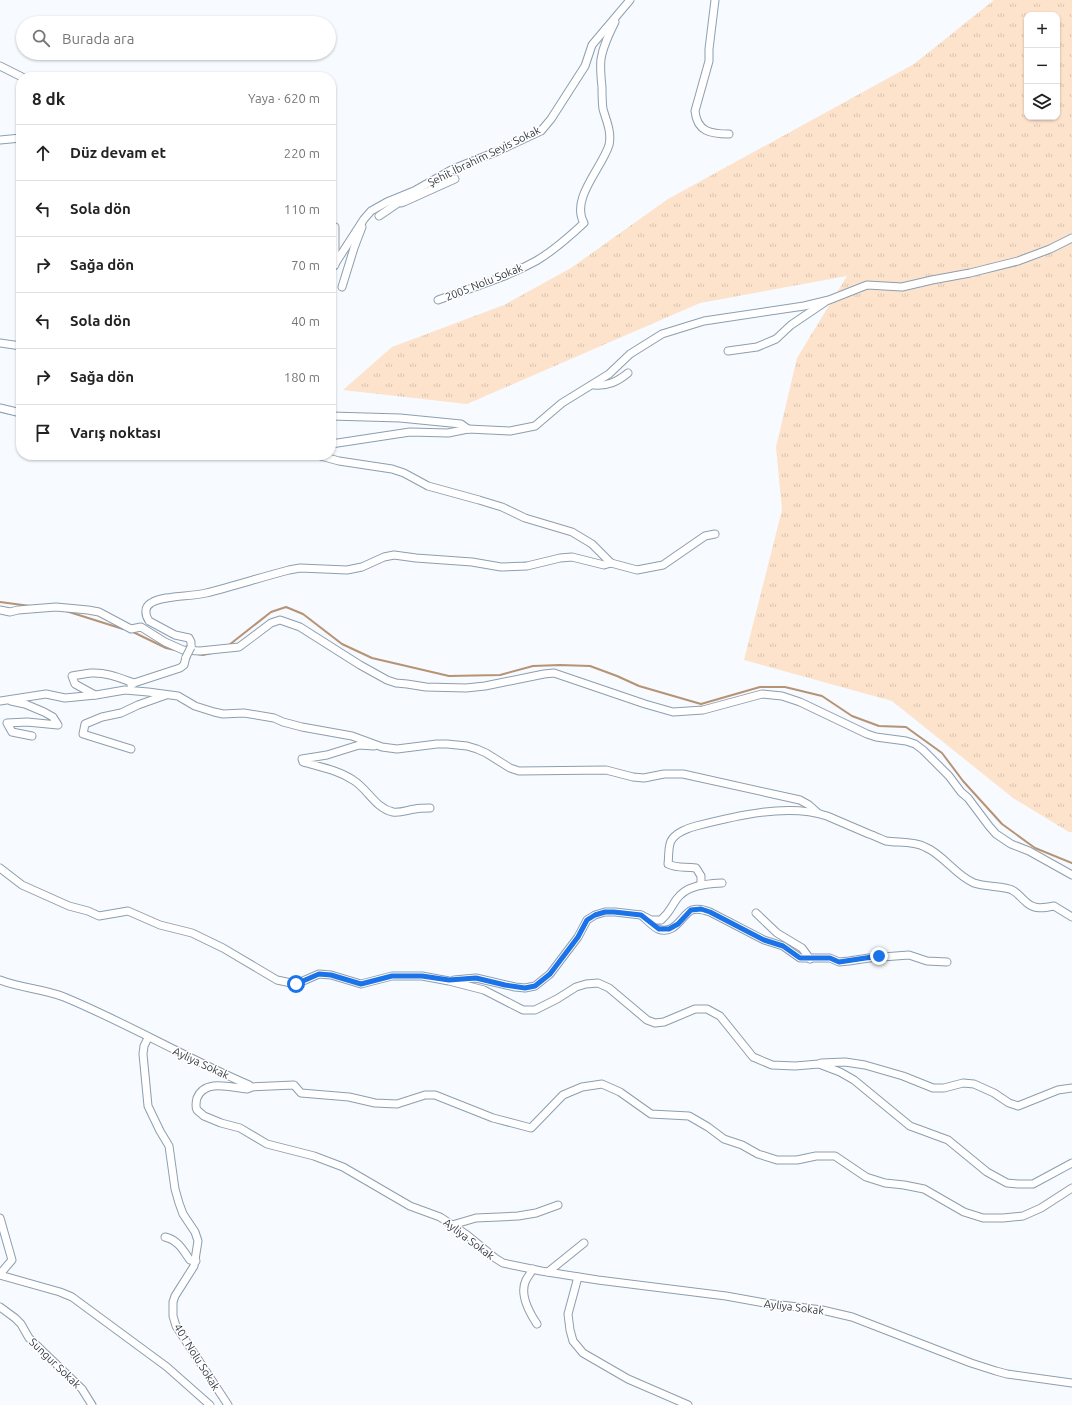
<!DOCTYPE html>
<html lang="tr">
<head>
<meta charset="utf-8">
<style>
  body { margin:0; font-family:Ubuntu,sans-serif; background:#f6f6f6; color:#222 }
  .controls { position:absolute; right:12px; top:12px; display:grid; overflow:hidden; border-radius:8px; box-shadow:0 1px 3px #0004 }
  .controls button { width:36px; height:36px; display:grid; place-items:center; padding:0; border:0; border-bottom:1px solid #e0e0e0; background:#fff; color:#222; font:20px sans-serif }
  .stop { position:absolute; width:12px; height:12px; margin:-9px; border:3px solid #1a73e8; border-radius:50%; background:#fff }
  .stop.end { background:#1a73e8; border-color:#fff; box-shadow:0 1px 4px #0008 }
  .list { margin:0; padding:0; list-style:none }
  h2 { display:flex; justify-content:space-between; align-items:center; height:52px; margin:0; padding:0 16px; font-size:17px }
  h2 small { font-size:13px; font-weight:400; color:#767676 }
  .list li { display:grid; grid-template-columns:26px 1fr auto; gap:12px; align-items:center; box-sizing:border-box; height:56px; padding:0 16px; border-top:1px solid #e0e0e0 }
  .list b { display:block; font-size:15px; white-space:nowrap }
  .list em { font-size:13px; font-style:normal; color:#767676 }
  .icon { flex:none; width:22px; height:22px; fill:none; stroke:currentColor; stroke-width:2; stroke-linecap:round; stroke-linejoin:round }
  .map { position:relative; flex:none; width:1072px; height:1405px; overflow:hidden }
  .search { position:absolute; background:#fff; box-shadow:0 1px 3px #0004; left:16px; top:16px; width:320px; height:44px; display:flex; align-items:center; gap:10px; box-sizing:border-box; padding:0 14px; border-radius:22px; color:#767676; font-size:15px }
  .panel { position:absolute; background:#fff; box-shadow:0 1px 3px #0004; left:16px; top:72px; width:320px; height:388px; border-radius:16px }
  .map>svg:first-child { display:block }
  .grass { fill:url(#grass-tufts); fill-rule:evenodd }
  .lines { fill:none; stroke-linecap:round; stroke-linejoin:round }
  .stream { stroke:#b69374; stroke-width:2 }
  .street-casing { stroke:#8d9eaf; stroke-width:9 }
  .street { stroke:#fff; stroke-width:7 }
  .street-bridge-casing { stroke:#8d9eaf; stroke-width:9; stroke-linecap:butt }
  .street-bridge { stroke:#fff; stroke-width:7 }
  .route { stroke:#1a73e8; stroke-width:5 }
  .labels { text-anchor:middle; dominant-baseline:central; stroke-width:3; stroke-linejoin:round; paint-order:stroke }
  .street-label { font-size:11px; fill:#323940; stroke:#fff }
</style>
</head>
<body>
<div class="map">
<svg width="1072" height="1405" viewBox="0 0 1072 1405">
  <defs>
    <pattern id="grass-tufts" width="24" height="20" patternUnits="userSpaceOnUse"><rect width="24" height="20" fill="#fde3cc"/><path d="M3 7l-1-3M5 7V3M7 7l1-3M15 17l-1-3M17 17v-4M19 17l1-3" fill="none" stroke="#d9c4b0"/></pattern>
  </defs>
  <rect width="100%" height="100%" fill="#f7fafe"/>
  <path class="grass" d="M994 0H1072V832H1069L1013 798 892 701 744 660 782 510 776 447 797 358 847 276 700 303 467 404 343 390 392 347 504 305 571 268 668 199 914 64ZM1027 15H1057V117H1027Z"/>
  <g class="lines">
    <g class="stream">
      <polyline points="0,602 30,606"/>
      <polyline points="66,611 123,629"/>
      <polyline points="131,631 166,648 175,650"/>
      <polyline points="229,645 271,612 286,607 303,614 342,644 372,658 449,676 500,675 533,666 560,665 590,666 617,676 639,686 701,704 760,687 785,687 822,696 852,716 879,726 906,727 942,753 963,781 1002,824 1035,848 1072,863"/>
      <polyline points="197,654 203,655 212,653"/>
    </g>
    <defs>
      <g id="street">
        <path d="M715 0 709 49V61L695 111C697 132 711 134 729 134"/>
        <polyline points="0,66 22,77"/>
        <polyline points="0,140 21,138"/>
        <polyline points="396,199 401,203 404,202 455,179"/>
        <polyline points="379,216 398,203 396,199"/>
        <polyline points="335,265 335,227"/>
        <polyline points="331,270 364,219 371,211 387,202 414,191 453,169 498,151 541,131 551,119 585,66 592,45 630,0"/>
        <polyline points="342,287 354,248 362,227"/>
        <path d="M438 300C471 288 505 278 536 261 553 251 569 237 584 223 570 199 602 168 609 145 612 132 606 120 603 109 602 102 602 94 602 87 601 78 600 68 601 59 603 46 609 34 615 22"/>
        <polyline points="0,343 21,346"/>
        <polyline points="728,351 757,347 776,339 791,325 825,302"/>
        <path d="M594 385C608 386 617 382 628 373"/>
        <polyline points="0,408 21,413"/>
        <polyline points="331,416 400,418 461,424 468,429"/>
        <polyline points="331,444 410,432 448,433 468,429 510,431 535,426 562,403 609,374 630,354 662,334 704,321 804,306 829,300 867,285 902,287 932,280 970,273 1018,261 1050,249 1072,238"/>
        <polyline points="317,455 339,461 392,469 404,473 428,486 479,500 502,507 525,518 572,532 592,544 611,563"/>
        <polyline points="0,610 10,612 18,610 56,607 88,610 99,612 131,629 141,627 165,642 183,650 200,651 239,647 271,623 280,620 300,627 360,665 387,680 396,683 407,684 426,687 466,688 485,686 544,674 554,673 645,704 673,712 703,710 762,694 782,696 800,702 867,734 876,737 906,741 915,744 923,750 949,776 961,792 968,798 989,826 996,834 1011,844 1029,851 1072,875"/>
        <path d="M191 647V642L189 638 175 635 149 621C145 615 144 607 151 603 164 595 191 597 206 593 234 586 262 577 289 570L300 568 347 570 362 567 384 557 394 555 416 558 472 562 501 567 527 566 560 558 572 557 604 565 611 563 637 570 663 565 705 536 715 534"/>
        <polyline points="131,685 134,683 180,668 184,665 186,657"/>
        <path d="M95 695 75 684 72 676C78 675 84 674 91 673 106 672 120 678 134 683"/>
        <polyline points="0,701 46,694 65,698 96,695 125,690 148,692 178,696 195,706 214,712 223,714 244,713 274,718 283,722 302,727 352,736 382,747 397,749 437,744 447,744 467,746 477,749 486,753 510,768 519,771 606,770 633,777 644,778 664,774 683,774 800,800 809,805 818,813"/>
        <polyline points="11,701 25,704 44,712 53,717 58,725 27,722 7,723 12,732 32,736"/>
        <path d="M374 746 359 745 327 755 302 759 303 762C320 767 338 770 353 780 368 789 375 808 393 812 401 813 407 810 415 809 420 808 425 808 430 808"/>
        <polyline points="131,749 83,734 85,724 102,717 121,713 138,705 166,695"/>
        <polyline points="0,868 22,885 69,906 88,911 99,916 128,911 160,925 192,933 223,948 277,980 296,984 319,974 331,975 361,984 392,976 422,976 449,981 484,990 523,1010 535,1010 557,999 576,987 586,984 598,983 609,988 647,1020 655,1023 664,1022 695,1009 707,1009 720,1016 753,1057 772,1065 795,1066 819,1064 840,1072 854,1080 910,1126 948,1140 987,1172 1007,1183 1018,1184 1033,1184 1072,1163"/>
        <path d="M701 885V876L696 868C684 866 679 869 668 864 669 857 668 847 671 841 675 833 688 828 696 826 735 816 788 803 827 816 841 822 855 828 869 834 875 836 881 839 886 841 899 843 913 841 925 847 944 855 955 875 974 883 985 887 1005 886 1012 890 1018 893 1021 898 1026 902 1034 910 1044 908 1054 906L1072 917"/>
        <polyline points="756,913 777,933 802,948 810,959"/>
        <path d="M641 915C646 919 652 926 658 929 675 936 682 914 692 910 698 908 704 910 710 912L764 940 783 946 800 958H830L839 962 849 961 869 958 909 955 927 961 947 962"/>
        <path d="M0 980C20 988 44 989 64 997 127 1023 186 1058 249 1085L250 1087V1088L247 1089C232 1088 205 1078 197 1098 196 1102 195 1106 197 1110L204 1116 221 1123 240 1128 267 1144 314 1156 343 1167 410 1206 440 1217 467 1235 495 1258 503 1263 541 1271 598 1280 726 1296 765 1303 822 1310 852 1317 971 1363 996 1371 1007 1374 1072 1383"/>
        <path d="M454 980 476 978 515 987 525 988 535 986 550 974 578 937 587 920 595 915 605 912H615L641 915 651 920H661C669 913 670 909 676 900 686 885 705 884 722 883"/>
        <polyline points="148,1038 144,1046 143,1054 148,1106 160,1131 169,1146 175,1189 179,1203 183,1214 195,1232 198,1241 194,1266 175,1296 173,1302 173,1316 176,1326 228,1405"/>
        <polyline points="821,1063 845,1062 865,1065 903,1076 933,1088 944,1088 963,1083 974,1084 994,1093 1009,1103 1018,1106 1058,1090 1072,1088"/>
        <polyline points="250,1087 294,1085 301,1093 349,1097 375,1103 397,1104 425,1095 435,1095 493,1118 531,1128 563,1095 582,1087 602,1084 620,1092 651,1114 689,1116 708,1127 724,1139 742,1145 758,1154 777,1160 797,1160 816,1156 835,1156 866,1177 885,1183 904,1185 924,1189 964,1212 983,1218 1003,1218 1023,1216 1041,1208 1072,1188"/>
        <polyline points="0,1218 12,1260 0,1274"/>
        <polyline points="452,1225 476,1218 518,1216 536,1213 558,1205"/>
        <path d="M165 1237C178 1240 183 1250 190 1260L196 1261"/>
        <path d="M533 1269C531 1273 528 1276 526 1280 519 1294 529 1312 537 1324"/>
        <polyline points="548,1272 584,1243"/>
        <polyline points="0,1275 60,1292 72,1297 167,1367 210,1405"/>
        <polyline points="578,1277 568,1314 570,1330 573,1341 583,1353 628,1379 688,1405"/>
        <polyline points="0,1307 15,1318 21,1324 29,1338 82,1389 92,1405"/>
      </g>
    </defs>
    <use href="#street" class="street-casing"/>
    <use href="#street" class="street"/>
    <defs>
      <polyline id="street-bridge" points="186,657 191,647"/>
    </defs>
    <use href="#street-bridge" class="street-bridge-casing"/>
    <use href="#street-bridge" class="street-bridge"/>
  </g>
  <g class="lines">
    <polyline class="route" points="296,984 319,974 331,975 361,984 392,976 422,976 449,980 476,978 505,985 525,988 535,986 550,974 578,937 587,920 595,915 605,912 614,912 641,915 659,929 669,929 678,924 691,910 701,909 710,912 764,940 783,946 800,958 830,958 839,962 879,956"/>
  </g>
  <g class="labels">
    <g class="street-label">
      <text transform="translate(484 156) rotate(-26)">Şehit İbrahim Seyis Sokak</text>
      <text transform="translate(484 282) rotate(-22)">2005 Nolu Sokak</text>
      <text transform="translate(201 1063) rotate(25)">Ayliya Sokak</text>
      <text transform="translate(469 1239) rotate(37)">Ayliya Sokak</text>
      <text transform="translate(794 1307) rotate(7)">Ayliya Sokak</text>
      <text transform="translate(197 1357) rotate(58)">401 Nolu Sokak</text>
      <text transform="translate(55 1363) rotate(44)">Sungur Sokak</text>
    </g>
  </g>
</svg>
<div class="controls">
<button>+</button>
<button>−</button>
<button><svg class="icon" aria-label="layers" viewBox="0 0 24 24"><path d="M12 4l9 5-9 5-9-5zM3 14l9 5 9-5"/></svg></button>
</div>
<div class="stop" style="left:296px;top:984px"></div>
<div class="stop end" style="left:879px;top:956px"></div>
<div class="search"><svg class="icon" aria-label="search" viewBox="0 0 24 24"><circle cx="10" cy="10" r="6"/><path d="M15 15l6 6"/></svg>Burada ara</div>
<section class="panel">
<h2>8 dk<small>Yaya · 620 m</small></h2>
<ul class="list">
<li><svg class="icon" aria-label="ahead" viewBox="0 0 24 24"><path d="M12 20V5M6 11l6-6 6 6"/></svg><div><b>Düz devam et</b></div><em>220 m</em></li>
<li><svg class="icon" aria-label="left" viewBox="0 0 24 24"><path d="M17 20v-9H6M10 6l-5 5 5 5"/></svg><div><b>Sola dön</b></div><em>110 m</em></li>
<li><svg class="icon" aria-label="right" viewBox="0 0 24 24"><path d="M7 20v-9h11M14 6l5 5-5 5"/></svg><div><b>Sağa dön</b></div><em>70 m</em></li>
<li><svg class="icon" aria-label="left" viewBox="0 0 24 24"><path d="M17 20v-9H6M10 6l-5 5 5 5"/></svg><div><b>Sola dön</b></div><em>40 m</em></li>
<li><svg class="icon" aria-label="right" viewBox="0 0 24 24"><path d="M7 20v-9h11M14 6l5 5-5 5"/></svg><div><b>Sağa dön</b></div><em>180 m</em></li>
<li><svg class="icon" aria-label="arrive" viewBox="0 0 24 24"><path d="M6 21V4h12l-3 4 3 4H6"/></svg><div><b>Varış noktası</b></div></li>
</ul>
</section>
</div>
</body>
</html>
